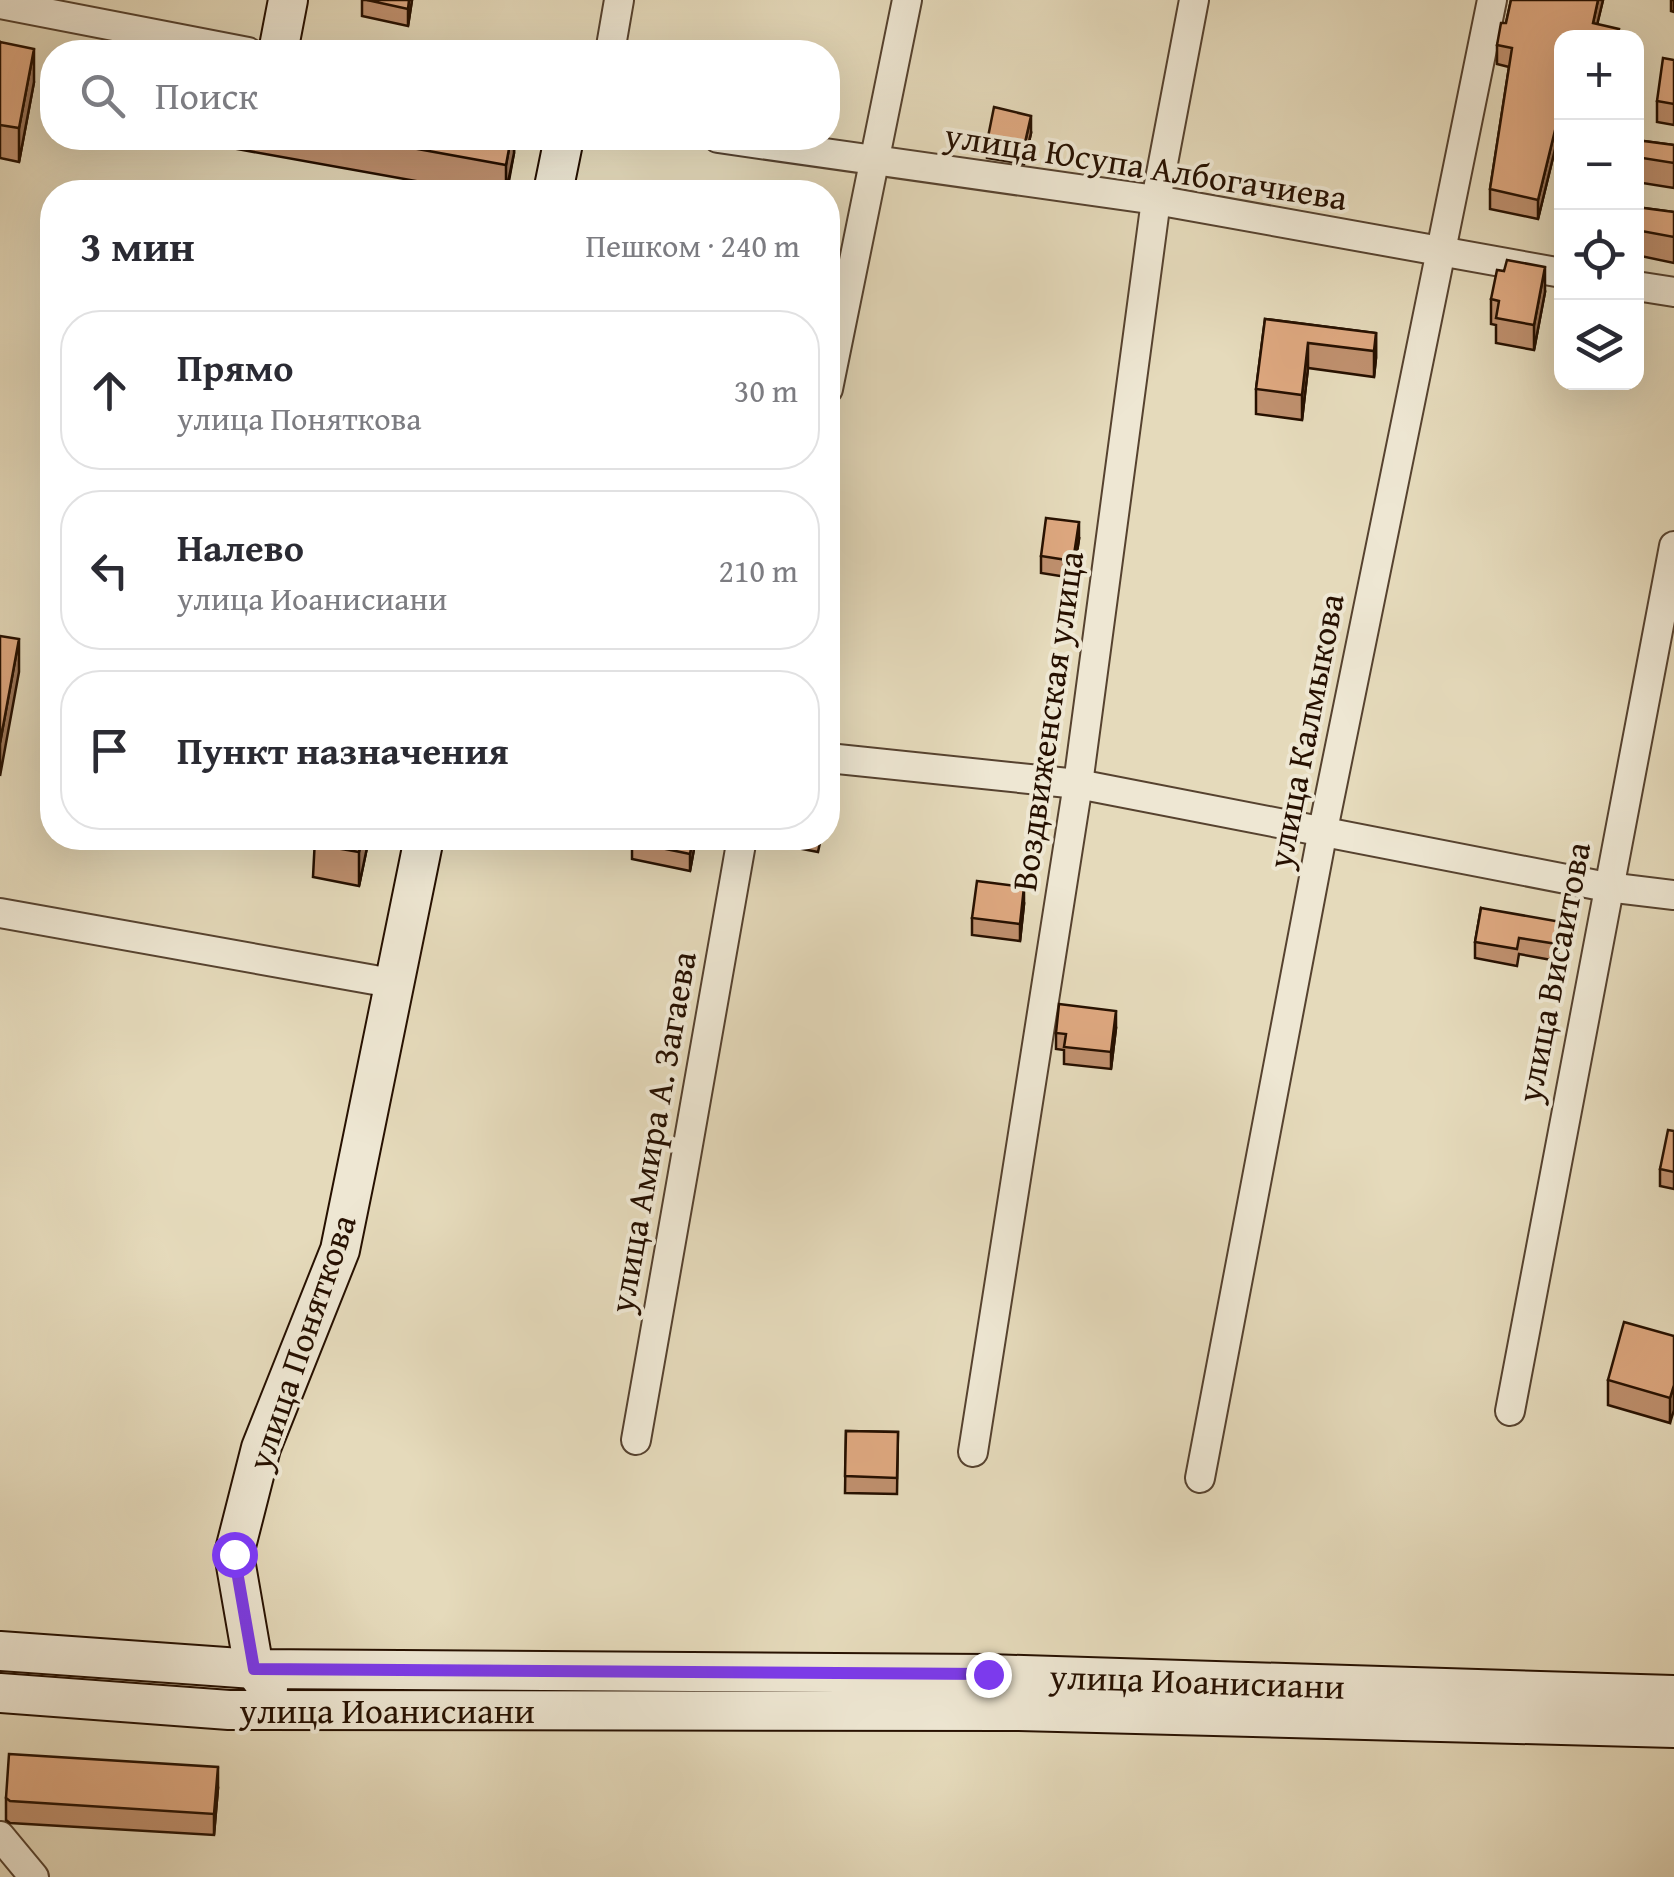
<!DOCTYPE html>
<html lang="ru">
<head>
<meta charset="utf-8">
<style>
  body { margin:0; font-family:"Gentium Book Plus",serif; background:#f2f2f3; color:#2b2b33 }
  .controls { position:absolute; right:30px; top:30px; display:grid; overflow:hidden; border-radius:20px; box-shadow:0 10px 40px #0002 }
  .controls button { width:90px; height:90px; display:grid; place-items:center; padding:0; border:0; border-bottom:2px solid #e1e1e2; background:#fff; color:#2b2b33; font:50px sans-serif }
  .stop { position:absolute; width:30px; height:30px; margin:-22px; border:8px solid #7c3aed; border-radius:50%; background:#fff }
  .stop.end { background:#7c3aed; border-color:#fff; box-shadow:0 2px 10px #0008 }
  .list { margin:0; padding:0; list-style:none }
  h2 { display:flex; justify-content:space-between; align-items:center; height:130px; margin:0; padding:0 40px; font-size:42px }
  h2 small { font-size:32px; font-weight:400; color:#7c7c81 }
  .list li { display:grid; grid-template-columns:65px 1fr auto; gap:30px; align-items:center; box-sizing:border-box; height:160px; margin:0 20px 20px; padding:0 20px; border:2px solid #e1e1e2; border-radius:40px }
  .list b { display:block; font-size:38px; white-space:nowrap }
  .list p { margin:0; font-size:32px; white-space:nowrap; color:#7c7c81 }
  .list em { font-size:32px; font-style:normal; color:#7c7c81 }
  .icon { flex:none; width:55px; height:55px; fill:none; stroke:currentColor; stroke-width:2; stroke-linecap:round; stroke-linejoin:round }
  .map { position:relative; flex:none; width:1674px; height:1877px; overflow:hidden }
  .search { position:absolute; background:#fff; box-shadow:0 10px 40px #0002; left:40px; top:40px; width:800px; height:110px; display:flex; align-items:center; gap:25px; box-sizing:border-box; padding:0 35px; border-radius:40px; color:#7c7c81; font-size:38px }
  .panel { position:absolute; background:#fff; box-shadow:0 10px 40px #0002; left:40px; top:180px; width:800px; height:670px; border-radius:40px }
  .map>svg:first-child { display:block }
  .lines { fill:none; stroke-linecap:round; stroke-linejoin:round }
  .street-casing { stroke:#56422f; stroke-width:32 }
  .secondary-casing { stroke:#261000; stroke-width:42 }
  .street { stroke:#eee7d3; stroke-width:28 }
  .secondary { stroke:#eee7d3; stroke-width:38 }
  .wall { fill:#bf906e; stroke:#261000; stroke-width:2.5 }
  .shaded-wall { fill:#9b765a; stroke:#261000; stroke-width:2.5 }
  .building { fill:#dea880; stroke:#261000; stroke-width:2.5 }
  .route { stroke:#7c3aed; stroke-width:12 }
  .labels { text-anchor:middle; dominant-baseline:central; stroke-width:8; stroke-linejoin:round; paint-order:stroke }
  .street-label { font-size:35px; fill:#261000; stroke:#eee7d3 }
</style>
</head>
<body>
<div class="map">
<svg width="1674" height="1877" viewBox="0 0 1674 1877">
  <rect width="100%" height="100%" fill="#e5dabb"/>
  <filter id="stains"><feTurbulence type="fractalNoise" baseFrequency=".002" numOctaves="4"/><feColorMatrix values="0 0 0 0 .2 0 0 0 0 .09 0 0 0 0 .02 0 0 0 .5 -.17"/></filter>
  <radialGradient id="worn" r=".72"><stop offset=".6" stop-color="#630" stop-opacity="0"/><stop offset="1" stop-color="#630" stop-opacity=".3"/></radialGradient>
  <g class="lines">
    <defs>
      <g id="street">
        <polyline points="0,4 248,52"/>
        <polyline points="610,52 619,0"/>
        <polyline points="718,138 1156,200 1562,273"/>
        <polyline points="1636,286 1674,292"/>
        <polyline points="828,389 907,0"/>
        <polyline points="828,758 1078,784 1607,887 1674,895"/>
        <polyline points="0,913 397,984"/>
        <polyline points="1510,1411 1674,546"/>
        <polyline points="636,1440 742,838"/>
        <polyline points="973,1452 1078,784 1156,200 1194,0"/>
        <polyline points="1200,1478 1323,830 1492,0"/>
        <polyline points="0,1836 34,1877"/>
      </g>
      <g id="secondary">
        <polyline points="278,52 288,0"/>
        <polyline points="553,192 564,138"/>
        <polyline points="0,1651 254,1669 988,1674 1674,1695"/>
        <polyline points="268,1688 254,1669 234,1554 261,1448 340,1250 424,838"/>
        <polyline points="0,1693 229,1710 1019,1711 1674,1728"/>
      </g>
    </defs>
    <use href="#street" class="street-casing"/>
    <use href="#secondary" class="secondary-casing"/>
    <use href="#street" class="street"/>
    <use href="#secondary" class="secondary"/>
  </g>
  <g class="wall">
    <polygon points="362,0 412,0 408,26 362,16"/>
    <polygon points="1511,0 1603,0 1597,24 1619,38 1562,38 1562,137 1558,137 1538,219 1490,209 1490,189 1509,67 1497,64 1497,45 1506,23"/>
    <polygon points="1671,0 1674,0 1674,12 1671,11"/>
    <polygon points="0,42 34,82 19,162 0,158"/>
    <polygon points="1674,60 1674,125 1657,122 1657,101"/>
    <polygon points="1031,133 1024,164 987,158 987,142"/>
    <polygon points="226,138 514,138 514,153 507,192 477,192 226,147"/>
    <polygon points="1636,140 1674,145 1674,188 1636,182"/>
    <polygon points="1636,207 1674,212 1674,263 1636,255"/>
    <polygon points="1545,292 1534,350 1496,343 1496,325 1491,324 1491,299"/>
    <polygon points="1265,319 1376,333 1376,358 1374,377 1308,368 1302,420 1256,414 1256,389"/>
    <polygon points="1079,539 1073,578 1041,573 1041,556"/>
    <polygon points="315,838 369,838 359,886 313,877"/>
    <polygon points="696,838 690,871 632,859 632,842"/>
    <polygon points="771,838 821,838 818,852 771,843"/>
    <polygon points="1024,904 1020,941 972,935 972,918"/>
    <polygon points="1481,908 1561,939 1557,961 1519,954 1517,966 1475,958 1475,942"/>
    <polygon points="1116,1028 1111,1069 1064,1064 1064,1050 1056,1049 1056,1033"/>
    <polygon points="1674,1131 1674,1189 1660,1186 1660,1169"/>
    <polygon points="1674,1336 1670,1423 1608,1405 1608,1380"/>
    <polygon points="846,1431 898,1432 897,1494 845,1493"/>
    <polygon points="218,1788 214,1835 10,1823 6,1820 6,1798"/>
  </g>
  <g class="shaded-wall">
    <polygon points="409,0 412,0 408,26 408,9"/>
    <polygon points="1598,0 1603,0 1594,38 1593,23"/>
    <polygon points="34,49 34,82 19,162 19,128"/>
    <polygon points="1031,116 1031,133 1024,164 1024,147"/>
    <polygon points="1558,118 1558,137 1538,219 1538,200"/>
    <polygon points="511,138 514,138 514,153 506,192 506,165"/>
    <polygon points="1545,267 1545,292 1534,350 1534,325"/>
    <polygon points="1376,333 1376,358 1374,377 1374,351"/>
    <polygon points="1308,343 1308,368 1302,420 1302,395"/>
    <polygon points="1079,522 1079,539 1073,578 1073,561"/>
    <polygon points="19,639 19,672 0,776 0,743"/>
    <polygon points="362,838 369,838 359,886 359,852"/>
    <polygon points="693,838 696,838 690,871 690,854"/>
    <polygon points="1024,887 1024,904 1020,941 1020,924"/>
    <polygon points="1561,922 1561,939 1557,961 1557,944"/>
    <polygon points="1116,1011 1116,1028 1111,1069 1111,1052"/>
    <polygon points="1674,1385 1674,1410 1670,1423 1670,1398"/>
    <polygon points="218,1767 218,1788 214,1835 214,1814"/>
  </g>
  <g class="building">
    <polygon points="367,0 409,0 408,9"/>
    <polygon points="1511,0 1598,0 1593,23 1619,29 1617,38 1562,38 1562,118 1558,118 1538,200 1490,189 1512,48 1497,45 1501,23 1506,23"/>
    <polygon points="0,42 34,49 19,128 0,125"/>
    <polygon points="1663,58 1674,60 1674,104 1657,101"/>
    <polygon points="994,107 1031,116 1024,147 987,142"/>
    <polygon points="357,138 511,138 506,165"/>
    <polygon points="1636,140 1674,145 1674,163 1636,157"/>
    <polygon points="1636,207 1674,212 1674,237 1636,230"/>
    <polygon points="1507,260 1545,267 1534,325 1496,318 1499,301 1491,299 1497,270 1504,271"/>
    <polygon points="1265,319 1376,333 1374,351 1308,343 1302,395 1256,389"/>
    <polygon points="1046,518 1079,522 1073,561 1041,556"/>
    <polygon points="0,636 19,639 0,743"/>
    <polygon points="315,838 362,838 359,852 313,844"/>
    <polygon points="633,838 693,838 690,854 632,842"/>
    <polygon points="977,881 1024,887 1020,924 972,918"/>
    <polygon points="1481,908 1561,922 1557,944 1519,938 1517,949 1475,942"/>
    <polygon points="1059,1004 1116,1011 1111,1052 1064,1047 1066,1034 1056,1033"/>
    <polygon points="1668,1130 1674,1131 1674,1172 1660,1169"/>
    <polygon points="1624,1322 1674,1336 1674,1385 1670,1398 1608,1380"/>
    <polygon points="846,1431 898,1432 897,1478 845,1476"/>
    <polygon points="9,1754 218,1767 214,1814 10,1801 6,1798"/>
  </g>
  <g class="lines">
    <polyline class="route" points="234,1554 254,1669 988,1674"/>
  </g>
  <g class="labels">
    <g class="street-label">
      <text transform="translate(1146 166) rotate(9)">улица Юсупа Албогачиева</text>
      <text transform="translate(1047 721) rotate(-82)">Воздвиженская улица</text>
      <text transform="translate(1305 731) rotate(-79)">улица Калмыкова</text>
      <text transform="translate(1553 972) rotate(-79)">улица Висаитова</text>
      <text transform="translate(652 1132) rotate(-80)">улица Амира А. Загаева</text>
      <text transform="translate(301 1342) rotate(-71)">улица Поняткова</text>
      <text transform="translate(1197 1681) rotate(2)">улица Иоанисиани</text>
      <text x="387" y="1710">улица Иоанисиани</text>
    </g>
  </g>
  <rect width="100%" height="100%" filter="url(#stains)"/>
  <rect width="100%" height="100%" fill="url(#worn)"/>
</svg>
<div class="controls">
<button>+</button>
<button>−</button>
<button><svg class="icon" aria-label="locate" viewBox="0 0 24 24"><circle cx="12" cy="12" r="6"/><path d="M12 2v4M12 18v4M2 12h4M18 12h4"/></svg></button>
<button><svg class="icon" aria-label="layers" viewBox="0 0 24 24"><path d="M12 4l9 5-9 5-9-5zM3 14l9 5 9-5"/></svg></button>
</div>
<div class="stop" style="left:234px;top:1554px"></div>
<div class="stop end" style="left:988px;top:1674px"></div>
<div class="search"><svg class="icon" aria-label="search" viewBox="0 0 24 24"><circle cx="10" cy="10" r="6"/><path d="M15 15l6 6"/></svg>Поиск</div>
<section class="panel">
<h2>3 мин<small>Пешком · 240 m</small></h2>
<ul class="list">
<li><svg class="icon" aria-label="ahead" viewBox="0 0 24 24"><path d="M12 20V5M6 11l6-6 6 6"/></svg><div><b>Прямо</b><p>улица Поняткова</p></div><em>30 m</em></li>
<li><svg class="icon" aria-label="left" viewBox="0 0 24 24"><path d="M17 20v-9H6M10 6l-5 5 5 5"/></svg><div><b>Налево</b><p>улица Иоанисиани</p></div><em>210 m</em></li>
<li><svg class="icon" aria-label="arrive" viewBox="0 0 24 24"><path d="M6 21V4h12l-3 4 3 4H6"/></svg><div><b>Пункт назначения</b></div></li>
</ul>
</section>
</div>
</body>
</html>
